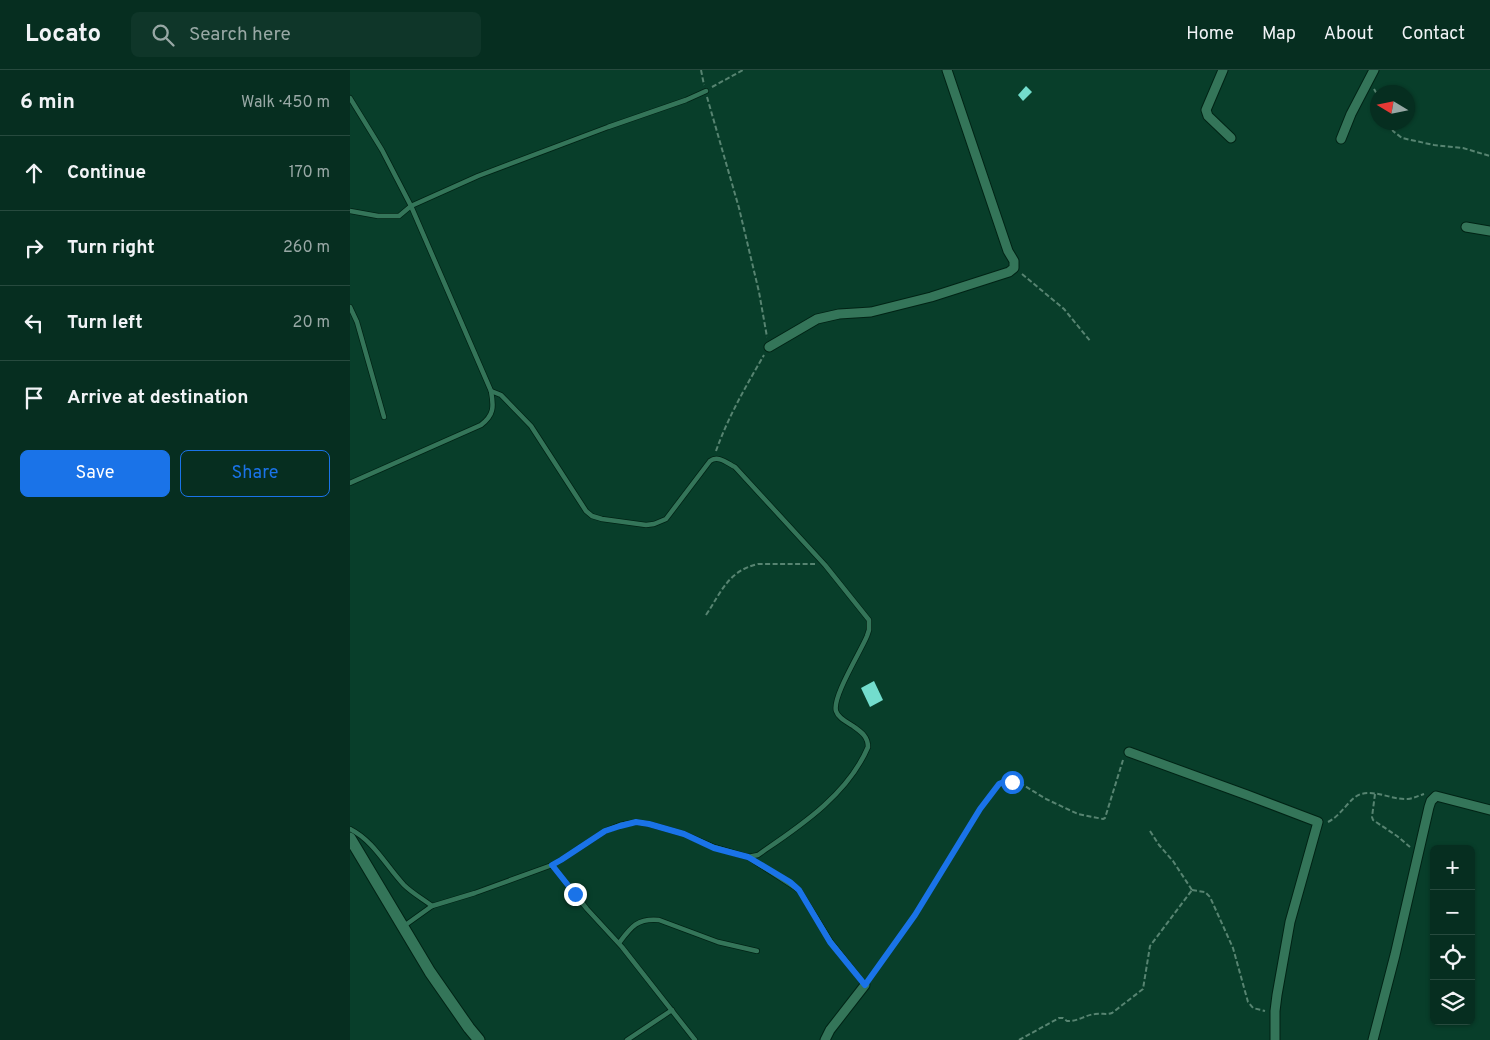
<!DOCTYPE html>
<html lang="en">
<head>
<meta charset="utf-8">
<style>
  body { margin:0; font-family:Overpass,sans-serif; background:#0f3629; color:#f1f3f6 }
  .controls { position:absolute; right:15px; bottom:15px; display:grid; overflow:hidden; border-radius:8px; box-shadow:0 1px 4px #0004 }
  .controls button { width:45px; height:45px; display:grid; place-items:center; padding:0; border:0; border-bottom:1px solid #274a3e; background:#062e20; color:#f1f3f6; font:25px sans-serif }
  .compass { position:absolute; left:1020px; top:15px; width:45px; height:45px; border-radius:50%; background:#062e20; box-shadow:0 1px 4px #0004; rotate:280deg }
  .stop { position:absolute; width:15px; height:15px; margin:-11px; border:4px solid #1a73e8; border-radius:50%; background:#fff }
  .stop.end { background:#1a73e8; border-color:#fff; box-shadow:0 1px 5px #0008 }
  .list { margin:0; padding:0; list-style:none }
  h2 { display:flex; justify-content:space-between; align-items:center; height:65px; margin:0; padding:0 20px; font-size:21px }
  h2 small { font-size:16px; font-weight:400; color:#98a8a5 }
  .list li { display:grid; grid-template-columns:32px 1fr auto; gap:15px; align-items:center; box-sizing:border-box; height:75px; padding:0 20px; border-top:1px solid #274a3e }
  .list b { display:block; font-size:19px; white-space:nowrap }
  .list em { font-size:16px; font-style:normal; color:#98a8a5 }
  .actions { display:flex; gap:10px; padding:15px 20px }
  .actions a { flex:1; padding:11px 0; border:1px solid #1a73e8; border-radius:8px; text-align:center; font-size:18px; color:#1a73e8 }
  .actions .main { background:#1a73e8; color:#fff }
  .icon { flex:none; width:28px; height:28px; fill:none; stroke:currentColor; stroke-width:2; stroke-linecap:round; stroke-linejoin:round }
  .map { position:relative; flex:none; width:1140px; height:970px; overflow:hidden }
  header { display:flex; align-items:center; gap:30px; box-sizing:border-box; height:70px; padding:0 25px; background:#062e20; border-bottom:1px solid #274a3e }
  header strong { font-size:24px }
  nav { display:flex; gap:28px; margin-inline-start:auto; font-size:18px }
  .search { width:350px; height:45px; background:#0f3629; display:flex; align-items:center; gap:12px; box-sizing:border-box; padding:0 18px; border-radius:8px; color:#98a8a5; font-size:19px }
  main { display:flex }
  aside { flex:1; background:#062e20 }
  .map>svg:first-child { display:block }
  .building { fill:#73ddcd }
  .lines { fill:none; stroke-linecap:round; stroke-linejoin:round }
  .service-casing { stroke:#002315; stroke-width:6 }
  .minor-casing { stroke:#002315; stroke-width:11 }
  .tertiary-casing { stroke:#002315; stroke-width:13 }
  .path { stroke:#578471; stroke-width:2; stroke-dasharray:5 2.5; stroke-linecap:butt }
  .service { stroke:#347559; stroke-width:4.5 }
  .minor { stroke:#347559; stroke-width:9 }
  .tertiary { stroke:#347559; stroke-width:11 }
  .route { stroke:#1a73e8; stroke-width:6 }
</style>
</head>
<body>
<header>
<strong>Locato</strong>
<div class="search"><svg class="icon" aria-label="search" viewBox="0 0 24 24"><circle cx="10" cy="10" r="6"/><path d="M15 15l6 6"/></svg>Search here</div>
<nav><a>Home</a><a>Map</a><a>About</a><a>Contact</a></nav>
</header>
<main>
<aside>
<h2>6 min<small>Walk · 450 m</small></h2>
<ul class="list">
<li><svg class="icon" aria-label="ahead" viewBox="0 0 24 24"><path d="M12 20V5M6 11l6-6 6 6"/></svg><div><b>Continue</b></div><em>170 m</em></li>
<li><svg class="icon" aria-label="right" viewBox="0 0 24 24"><path d="M7 20v-9h11M14 6l5 5-5 5"/></svg><div><b>Turn right</b></div><em>260 m</em></li>
<li><svg class="icon" aria-label="left" viewBox="0 0 24 24"><path d="M17 20v-9H6M10 6l-5 5 5 5"/></svg><div><b>Turn left</b></div><em>20 m</em></li>
<li><svg class="icon" aria-label="arrive" viewBox="0 0 24 24"><path d="M6 21V4h12l-3 4 3 4H6"/></svg><div><b>Arrive at destination</b></div></li>
</ul>
<div class="actions"><a class="main">Save</a><a>Share</a></div>
</aside>
<div class="map">
<svg width="1140" height="970" viewBox="0 0 1140 970">
  <rect width="100%" height="100%" fill="#083e2a"/>
  <g class="building">
    <polygon points="676,16 682,22 673,31 668,25"/>
    <polygon points="524,611 533,630 520,637 511,618"/>
  </g>
  <g class="lines">
    <defs>
      <g id="service">
        <path d="M0 28 32 80 61 136 141 321C144 337 144 345 131 355L0 413"/>
        <polyline points="0,141 28,146 49,146 61,136 128,106 258,57 336,30 356,21"/>
        <polyline points="0,237 7,252 34,347"/>
        <path d="M0 759C24 771 36 796 54 815 62 823 73 829 82 836L125 823 202 795 211 790 255 761 270 755 286 752 299 754 334 764 364 777 398 787 408 785 415 780C455 753 499 722 518 677 518 666 511 662 503 656 497 652 488 648 486 641 482 627 511 581 517 566L519 560V550L475 495 385 397C377 393 368 385 360 391L316 449 304 454 296 455 252 449 242 446 236 441 181 356 151 325 141 321"/>
        <polyline points="398,787 449,820 481,872 515,915"/>
        <polyline points="202,795 237,839 272,877 345,970"/>
        <polyline points="54,856 82,836"/>
        <path d="M269 873C281 857 287 848 309 850L368 872 407 881"/>
        <polyline points="277,970 322,940"/>
      </g>
      <g id="minor">
        <polyline points="873,0 856,40 858,46 881,68"/>
        <polyline points="991,69 1001,44 1024,0"/>
        <polyline points="1116,157 1140,161"/>
        <polyline points="419,277 467,249 489,244 521,242 581,227 659,202 664,198 664,191 658,181 597,0"/>
        <polyline points="779,682 897,725 968,752 940,852 927,925 925,941 925,970"/>
        <polyline points="475,970 480,960 515,915"/>
        <polyline points="1023,970 1045,885 1079,737 1081,731 1086,726 1140,740"/>
      </g>
      <polyline id="tertiary" points="0,768 80,902 119,958 129,970"/>
    </defs>
    <use href="#service" class="service-casing"/>
    <use href="#minor" class="minor-casing"/>
    <use href="#tertiary" class="tertiary-casing"/>
    <g class="path">
      <polyline points="351,0 354,15"/>
      <polyline points="362,17 393,0"/>
      <polyline points="1024,19 1028,26"/>
      <polyline points="357,27 389,138 409,222 417,267"/>
      <polyline points="1040,52 1043,61 1052,68 1084,75 1113,78 1140,86"/>
      <polyline points="672,204 714,239 741,272"/>
      <path d="M366 381C378 347 396 316 414 285"/>
      <path d="M356 545C372 521 378 501 408 494H465"/>
      <polyline points="1025,724 1022,747 1023,750 1047,766 1060,777"/>
      <path d="M978 752C992 745 1000 727 1011 724 1027 720 1042 730 1058 729 1064 728 1068 726 1074 724"/>
      <polyline points="800,761 809,775 823,791 842,820"/>
      <polyline points="842,820 855,822 860,827 883,878 898,932 903,938 915,941"/>
      <polyline points="519,908 565,845 630,739 649,714 656,711 670,713 696,729 728,744 753,749 755,748 773,690"/>
      <path d="M669 970 709 948H713L717 951C727 952 735 945 745 944 752 943 756 945 762 943L793 919 800 876 842 820"/>
    </g>
    <use href="#service" class="service"/>
    <use href="#minor" class="minor"/>
    <use href="#tertiary" class="tertiary"/>
  </g>
  <g class="lines">
    <polyline class="route" points="225,824 202,795 211,790 255,761 270,756 286,752 299,754 334,764 364,778 398,787 440,812 449,820 480,872 515,915 565,845 630,739 649,714 656,711 662,712"/>
  </g>
</svg>
<div class="controls">
<button>+</button>
<button>−</button>
<button><svg class="icon" aria-label="locate" viewBox="0 0 24 24"><circle cx="12" cy="12" r="6"/><path d="M12 2v4M12 18v4M2 12h4M18 12h4"/></svg></button>
<button><svg class="icon" aria-label="layers" viewBox="0 0 24 24"><path d="M12 4l9 5-9 5-9-5zM3 14l9 5 9-5"/></svg></button>
</div>
<svg class="compass" viewBox="-18 -18 36 36"><path d="M0-13l5 13h-10z" fill="#e53935"/><path d="M0 13l5-13h-10z" fill="#98a8a5"/></svg>
<div class="stop" style="left:662px;top:712px"></div>
<div class="stop end" style="left:225px;top:824px"></div>
</div>
</main>
</body>
</html>
